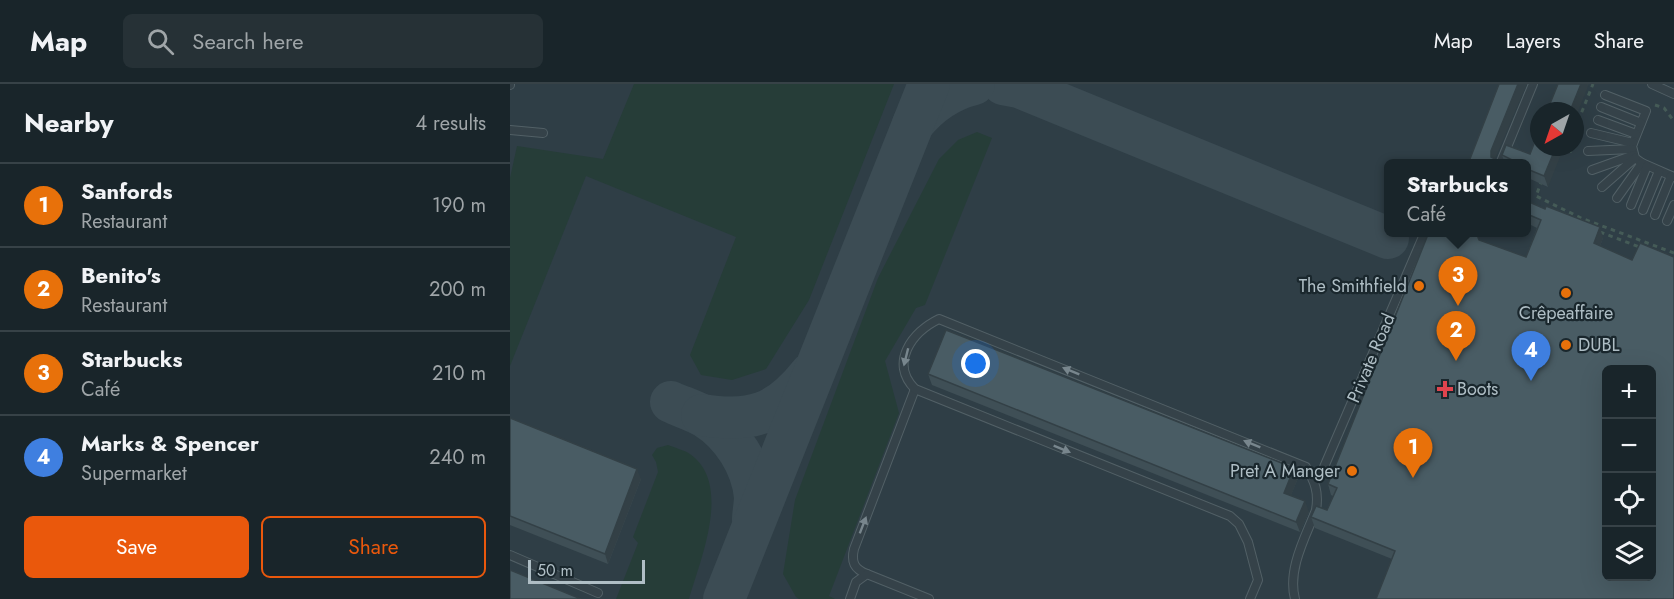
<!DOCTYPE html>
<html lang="en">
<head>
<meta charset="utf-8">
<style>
  body { margin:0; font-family:Jost,sans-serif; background:#263136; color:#f1f3f6 }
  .controls { position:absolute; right:18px; bottom:18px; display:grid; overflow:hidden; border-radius:9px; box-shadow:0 6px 24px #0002 }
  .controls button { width:54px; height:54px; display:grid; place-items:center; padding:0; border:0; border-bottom:2px solid #374247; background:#19252a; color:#f1f3f6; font:30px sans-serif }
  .compass { position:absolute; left:1020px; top:18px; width:54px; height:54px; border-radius:50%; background:#19252a; box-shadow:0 6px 24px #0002; rotate:220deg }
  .scale { position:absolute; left:18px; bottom:15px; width:117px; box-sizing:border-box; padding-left:6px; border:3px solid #afbec5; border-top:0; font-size:16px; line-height:21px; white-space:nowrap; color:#afbec5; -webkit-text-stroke:4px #1a272d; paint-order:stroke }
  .you { position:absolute; left:466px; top:280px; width:21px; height:21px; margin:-15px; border:4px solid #fff; border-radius:50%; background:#1a73e8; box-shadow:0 0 0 9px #1a73e833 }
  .badge { display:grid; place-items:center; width:39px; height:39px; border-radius:50%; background:#ea580c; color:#fff; font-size:20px; font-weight:700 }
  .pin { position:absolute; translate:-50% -50px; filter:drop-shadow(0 2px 3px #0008) }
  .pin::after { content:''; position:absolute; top:32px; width:21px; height:18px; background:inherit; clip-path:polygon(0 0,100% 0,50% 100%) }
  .popup { position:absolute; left:874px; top:75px; width:147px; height:78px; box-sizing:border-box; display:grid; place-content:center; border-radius:9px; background:#19252a; filter:drop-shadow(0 2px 4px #0005); font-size:20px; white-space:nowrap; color:#9fa5a8 }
  .popup b { font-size:22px; color:#f1f3f6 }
  .popup::after { content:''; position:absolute; left:50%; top:100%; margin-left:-12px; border:12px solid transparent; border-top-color:#19252a }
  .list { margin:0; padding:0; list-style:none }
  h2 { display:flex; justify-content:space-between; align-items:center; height:78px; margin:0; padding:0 24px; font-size:26px }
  h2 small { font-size:20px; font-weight:400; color:#9fa5a8 }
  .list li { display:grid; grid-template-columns:39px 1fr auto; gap:18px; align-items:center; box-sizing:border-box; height:84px; padding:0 24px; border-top:2px solid #374247 }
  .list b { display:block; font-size:22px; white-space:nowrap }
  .list p { margin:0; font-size:20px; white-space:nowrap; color:#9fa5a8 }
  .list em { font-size:20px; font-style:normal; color:#9fa5a8 }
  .actions { display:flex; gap:12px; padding:18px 24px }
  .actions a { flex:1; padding:14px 0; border:2px solid #ea580c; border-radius:9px; text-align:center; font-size:21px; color:#ea580c }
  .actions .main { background:#ea580c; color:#fff }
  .icon { flex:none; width:33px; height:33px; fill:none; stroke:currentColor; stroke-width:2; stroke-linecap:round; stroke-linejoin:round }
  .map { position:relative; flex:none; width:1164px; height:515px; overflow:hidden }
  header { display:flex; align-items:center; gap:36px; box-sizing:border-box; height:84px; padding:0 30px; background:#19252a; border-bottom:2px solid #374247 }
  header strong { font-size:28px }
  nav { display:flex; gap:33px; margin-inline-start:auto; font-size:21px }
  .search { width:420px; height:54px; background:#263136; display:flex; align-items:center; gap:15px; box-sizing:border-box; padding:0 21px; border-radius:9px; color:#9fa5a8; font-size:22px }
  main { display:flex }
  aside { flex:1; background:#19252a }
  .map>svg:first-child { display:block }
  .airport { fill:#2f3e46; fill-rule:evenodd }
  .green { fill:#263d38 }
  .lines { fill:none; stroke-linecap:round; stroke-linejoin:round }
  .taxiway { stroke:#3c4c54; stroke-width:42 }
  .lane-casing { stroke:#526066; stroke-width:10 }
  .path { stroke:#455b57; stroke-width:3; stroke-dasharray:4.5 4.5; stroke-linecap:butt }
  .lane { stroke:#354249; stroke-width:8 }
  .wall { fill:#3f4f56 }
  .shaded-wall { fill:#334046 }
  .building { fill:#495c64; stroke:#334046; stroke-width:1.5; fill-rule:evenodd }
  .oneway { fill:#78868d }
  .food-dot { fill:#e8710a; stroke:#1a272d; stroke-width:2 }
  .health-dot { fill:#e0444e; stroke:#1a272d; stroke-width:2 }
  .labels { text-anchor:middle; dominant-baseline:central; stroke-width:4.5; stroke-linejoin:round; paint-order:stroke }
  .poi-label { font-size:18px; fill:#afbec5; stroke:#1a272d; text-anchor:end }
  .street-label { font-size:18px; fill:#afbec5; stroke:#1a272d }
</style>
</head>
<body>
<header>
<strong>Map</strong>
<div class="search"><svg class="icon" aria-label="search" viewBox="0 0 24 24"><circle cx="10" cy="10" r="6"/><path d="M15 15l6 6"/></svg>Search here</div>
<nav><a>Map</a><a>Layers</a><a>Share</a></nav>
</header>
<main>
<aside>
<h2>Nearby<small>4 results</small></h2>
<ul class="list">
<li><span class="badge" style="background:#e8710a">1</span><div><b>Sanfords</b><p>Restaurant</p></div><em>190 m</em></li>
<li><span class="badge" style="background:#e8710a">2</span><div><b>Benito's</b><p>Restaurant</p></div><em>200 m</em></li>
<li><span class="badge" style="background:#e8710a">3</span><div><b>Starbucks</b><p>Café</p></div><em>210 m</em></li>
<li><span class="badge" style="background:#3f7fe0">4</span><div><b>Marks &amp; Spencer</b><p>Supermarket</p></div><em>240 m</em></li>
</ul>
<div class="actions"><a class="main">Save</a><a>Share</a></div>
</aside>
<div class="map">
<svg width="1164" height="515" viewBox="0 0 1164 515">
  <rect width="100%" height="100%" fill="#213138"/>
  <path class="airport" d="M0 0H1164V515H0ZM1029 27H1065V63H1029ZM879 80H1017V148H879ZM1096 286H1142V492H1096Z"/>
  <g class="green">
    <polygon points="124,0 384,0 299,216 256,285 222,296 191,291 180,271 226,153 76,92 0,282 0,94 7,62 93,75"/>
    <polygon points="467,48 482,54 415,221 406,224 375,277 389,329 319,512 325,515 289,515 286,513 273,490 285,416 368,194 429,75 448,56"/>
    <path d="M158 361C165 364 174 366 180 370 223 400 190 476 179 515H106L128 459 123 453 148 388 146 378 142 371 147 364Z"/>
  </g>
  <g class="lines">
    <g class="taxiway">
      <polyline points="493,0 509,3 878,154"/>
      <path d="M403 40C419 20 439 6 464 0"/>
      <path d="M161 318C172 323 185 327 195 333 222 350 242 381 245 413 245 420 243 429 243 436"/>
      <path d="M192 331C242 339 268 330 300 290"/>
      <polyline points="214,515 419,0"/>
    </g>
    <defs>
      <g id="lane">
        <polyline points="1142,0 1164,10"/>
        <polyline points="0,1 0,0"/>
        <polyline points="1095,11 1136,27 1122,62 1125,74 1132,79 1164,93"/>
        <polyline points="1091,23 1131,39"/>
        <polyline points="1088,36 1126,50"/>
        <polyline points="0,46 33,49"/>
        <polyline points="1081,49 1123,59"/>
        <polyline points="1078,67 1122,65"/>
        <polyline points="990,80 1023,0"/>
        <polyline points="1082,86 1124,71"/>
        <polyline points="1092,103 1125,74"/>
        <polyline points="1107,114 1132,79"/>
        <polyline points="1121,121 1137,82"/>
        <polyline points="1133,126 1149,87"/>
        <polyline points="1145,131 1161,92"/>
        <polyline points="1157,137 1164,121"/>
        <polyline points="802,393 811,390 915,148"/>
        <polyline points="0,471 88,509"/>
        <path d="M357 490C344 485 341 478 344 465L405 305"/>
        <polyline points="340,515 346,498 357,490 419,515"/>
        <path d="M740 515 748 496 738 458 729 440 720 432 405 305C379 279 402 248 429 235L796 383C805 398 809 408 806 426 796 452 777 485 785 515"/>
      </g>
    </defs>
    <use href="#lane" class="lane-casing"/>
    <g class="path">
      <polyline points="1145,21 1154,24 1164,37"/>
      <polyline points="1065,45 1083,0"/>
      <polyline points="1060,69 1060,63"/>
      <polyline points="1032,96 1026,112 1071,134 1164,169"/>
      <polyline points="1090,148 1132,164"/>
    </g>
    <use href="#lane" class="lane"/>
  </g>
  <g class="wall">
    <polygon points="1029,47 1038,103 1018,94 1017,91 1017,80 995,80 992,71 1020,70"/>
    <polygon points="1017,117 1093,154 1090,162 1122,176 1164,173 882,475 805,444 801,433 817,426 823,412 821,411 818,400 967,150 969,156 1016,173 1027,144 1017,139"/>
    <polygon points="418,290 784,384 788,394 781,411 799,428 790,448 422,301"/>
    <polygon points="0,334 131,395 98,480 0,441"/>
  </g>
  <g class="shaded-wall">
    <polygon points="1008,0 1017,0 985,75 987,80 984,80 981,73 981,67"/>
    <polygon points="1071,0 1079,0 1065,35 1065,27 1060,27"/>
    <polygon points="1046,63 1054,63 1038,103 1034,92"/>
    <polygon points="1090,143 1093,154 1087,170 1084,159"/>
    <polygon points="784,384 788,394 778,419 774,409"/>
    <polygon points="127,385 131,395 98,480 95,470"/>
    <polygon points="795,417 799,428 790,448 786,438"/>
  </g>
  <g class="building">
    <polygon points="989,0 1008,0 981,67 981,73 985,75 984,80 958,80"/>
    <polygon points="1048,0 1071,0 1060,27 1037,27"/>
    <polygon points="1029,47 1029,63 1046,63 1034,92 1017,85 1017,80 1010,80 992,71 996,61 1020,70"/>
    <path d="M1017 117 1035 125 1036 122 1090 143 1084 159 1122 176 1130 159 1164 173V515H866L885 467 801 433 806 422 817 426 827 404 818 400 919 148H966L969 156 1016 173 1031 136 1017 130ZM1096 285H1142V492H1096Z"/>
    <polygon points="436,246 784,384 774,409 795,417 786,438 418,290"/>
    <polygon points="0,334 127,385 95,470 0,432"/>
    <polygon points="0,486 71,515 0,515"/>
  </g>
  <defs><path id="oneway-solid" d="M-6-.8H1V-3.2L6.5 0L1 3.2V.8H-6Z" transform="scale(1.5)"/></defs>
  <g class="oneway">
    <use href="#oneway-solid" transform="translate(396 273) rotate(104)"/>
    <use href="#oneway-solid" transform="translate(561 287) rotate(-158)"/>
    <use href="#oneway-solid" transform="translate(742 360) rotate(-158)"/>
    <use href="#oneway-solid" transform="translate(552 365) rotate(22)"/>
    <use href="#oneway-solid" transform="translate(353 441) rotate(-69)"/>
  </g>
  <g class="food-dot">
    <circle cx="909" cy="202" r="6"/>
    <circle cx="1056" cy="209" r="6"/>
    <circle cx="1056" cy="261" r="6"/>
    <circle cx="842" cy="387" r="6"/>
  </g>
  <path class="health-dot" d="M932 296h6v6h6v6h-6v6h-6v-6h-6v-6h6z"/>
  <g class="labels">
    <g class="poi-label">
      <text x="897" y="202">The Smithfield</text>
      <text x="1056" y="229" text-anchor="middle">Crêpeaffaire</text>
      <text x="1068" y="261" text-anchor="start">DUBL</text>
      <text x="947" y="305" text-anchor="start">Boots</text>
      <text x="830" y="387">Pret A Manger</text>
    </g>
    <g class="street-label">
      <text transform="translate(861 274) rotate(-67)">Private Road</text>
    </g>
  </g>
</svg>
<div class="controls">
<button>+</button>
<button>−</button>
<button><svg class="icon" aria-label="locate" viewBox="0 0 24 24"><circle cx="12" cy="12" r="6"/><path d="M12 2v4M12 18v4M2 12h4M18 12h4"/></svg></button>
<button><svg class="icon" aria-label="layers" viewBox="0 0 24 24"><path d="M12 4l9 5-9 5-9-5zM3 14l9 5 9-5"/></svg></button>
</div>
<svg class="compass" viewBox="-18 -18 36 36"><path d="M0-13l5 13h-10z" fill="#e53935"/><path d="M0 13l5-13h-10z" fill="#9fa5a8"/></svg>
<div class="scale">50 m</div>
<div class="you"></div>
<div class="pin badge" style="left:903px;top:394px;background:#e8710a">1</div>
<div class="pin badge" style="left:946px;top:277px;background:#e8710a">2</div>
<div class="pin badge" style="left:948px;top:222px;background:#e8710a">3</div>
<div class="popup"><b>Starbucks</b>Café</div>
<div class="pin badge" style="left:1021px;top:297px;background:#3f7fe0">4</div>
</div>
</main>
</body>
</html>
